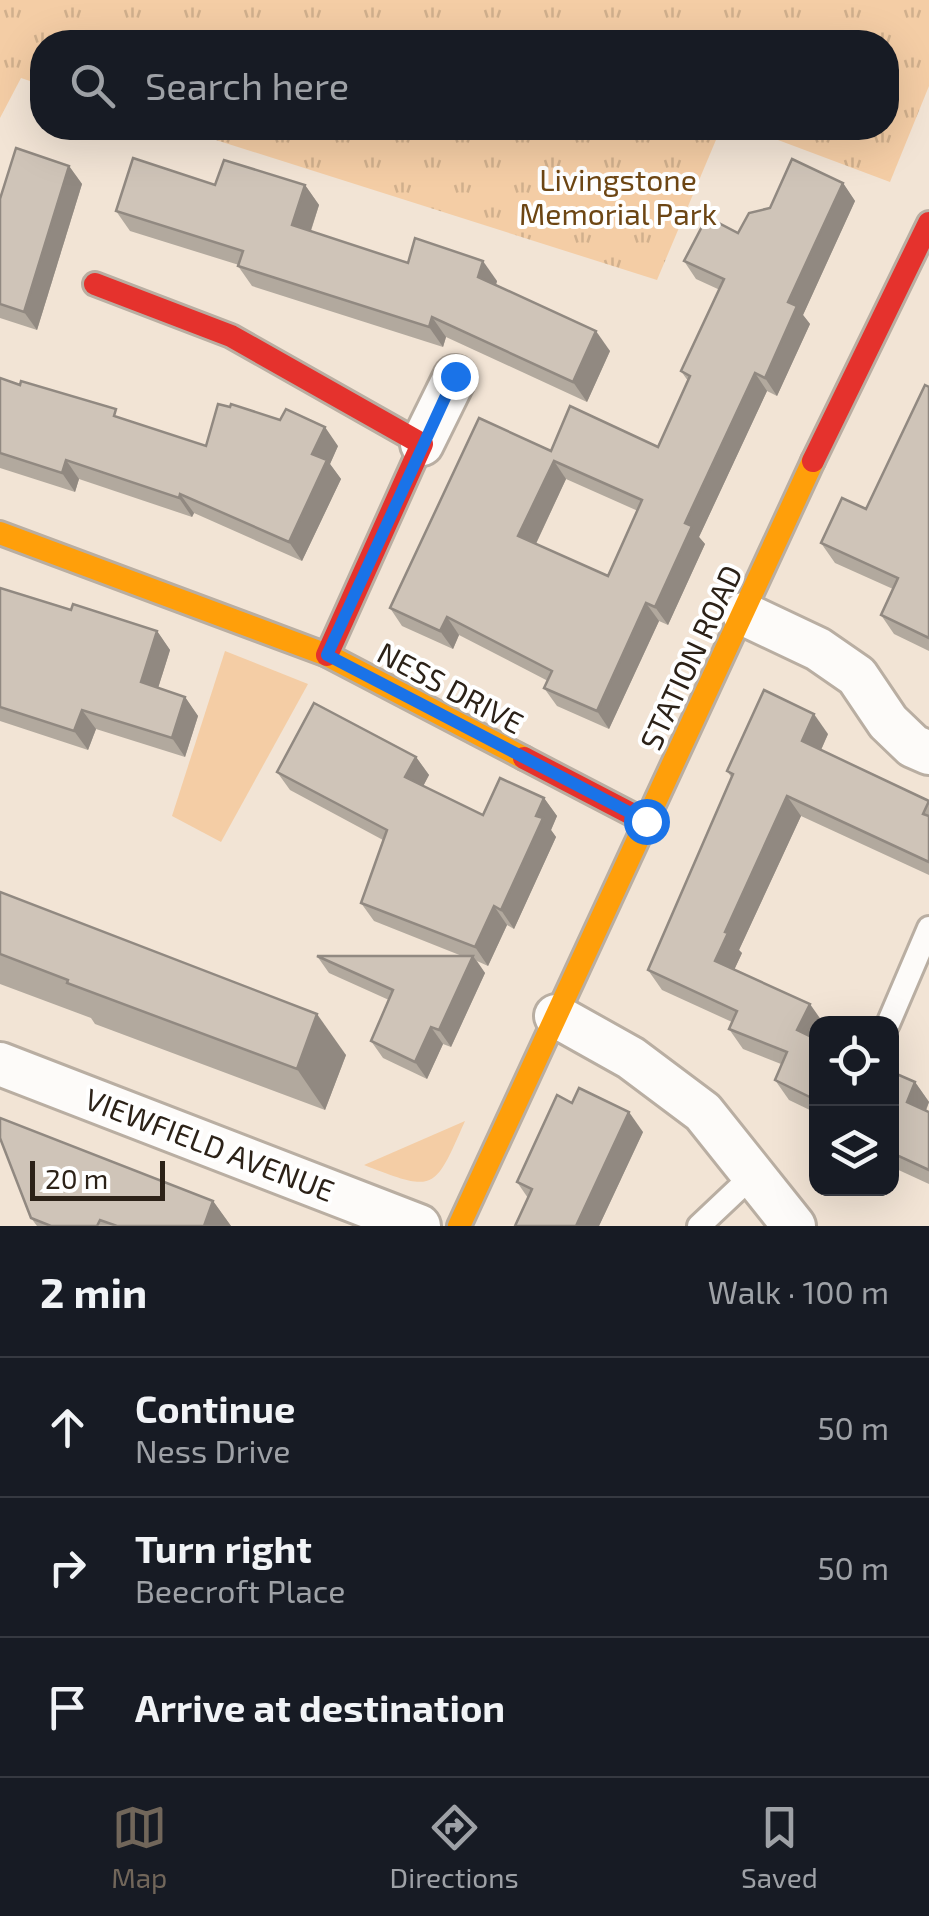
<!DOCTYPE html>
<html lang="en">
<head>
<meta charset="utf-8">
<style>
  body { margin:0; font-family:"Exo 2",sans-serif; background:#20242c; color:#f1f3f6 }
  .controls { position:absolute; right:30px; bottom:30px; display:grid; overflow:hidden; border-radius:20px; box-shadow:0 10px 40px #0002 }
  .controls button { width:90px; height:90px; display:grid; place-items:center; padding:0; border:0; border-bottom:2px solid #363941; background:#171b24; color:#f1f3f6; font:50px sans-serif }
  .scale { position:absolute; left:30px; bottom:25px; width:135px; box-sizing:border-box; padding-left:10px; border:5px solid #2c2218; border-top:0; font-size:28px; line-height:35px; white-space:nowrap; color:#2c2218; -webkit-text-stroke:8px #fff; paint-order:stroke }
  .stop { position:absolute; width:30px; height:30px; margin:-22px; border:8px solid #1a73e8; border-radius:50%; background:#fff }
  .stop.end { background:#1a73e8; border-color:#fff; box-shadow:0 2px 10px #0008 }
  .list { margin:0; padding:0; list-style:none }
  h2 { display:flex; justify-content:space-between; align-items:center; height:130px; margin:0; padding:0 40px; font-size:42px }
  h2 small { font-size:32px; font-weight:400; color:#9ea1a6 }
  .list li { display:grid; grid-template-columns:65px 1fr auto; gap:30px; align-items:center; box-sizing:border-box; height:140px; padding:0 40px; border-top:2px solid #363941 }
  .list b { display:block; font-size:38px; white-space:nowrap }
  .list p { margin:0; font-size:32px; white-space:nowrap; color:#9ea1a6 }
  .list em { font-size:32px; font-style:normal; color:#9ea1a6 }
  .icon { flex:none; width:55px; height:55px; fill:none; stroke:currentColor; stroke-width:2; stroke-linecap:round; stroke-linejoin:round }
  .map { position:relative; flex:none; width:929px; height:1226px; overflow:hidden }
  .search { position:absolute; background:#171b24; box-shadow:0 10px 40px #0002; left:30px; right:30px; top:30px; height:110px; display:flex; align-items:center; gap:25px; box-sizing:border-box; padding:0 35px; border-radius:40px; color:#9ea1a6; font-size:38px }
  .sheet { height:550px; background:#171b24 }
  nav { display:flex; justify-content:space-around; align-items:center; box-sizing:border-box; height:140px; border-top:2px solid #363941; background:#171b24; font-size:28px; color:#9ea1a6 }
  nav a { display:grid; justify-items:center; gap:5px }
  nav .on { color:#71665a }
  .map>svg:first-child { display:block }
  .green { fill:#f4cda5 }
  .park { fill:url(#park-tufts) }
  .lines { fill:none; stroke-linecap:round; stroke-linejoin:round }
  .lane-casing { stroke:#b9aea2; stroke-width:28 }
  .street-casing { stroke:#b9aea2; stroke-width:48 }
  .slow-casing { stroke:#b9aea2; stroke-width:28 }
  .jam-casing { stroke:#b9aea2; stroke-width:28 }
  .lane { stroke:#fdfbf9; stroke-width:22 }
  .street { stroke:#fdfbf9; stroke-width:42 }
  .slow { stroke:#ff9f0a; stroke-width:22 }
  .jam { stroke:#e5322d; stroke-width:22 }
  .wall { fill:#b2a99e; fill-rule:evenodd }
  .shaded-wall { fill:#918981 }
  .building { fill:#cfc4b8; stroke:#918981; stroke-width:2.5; fill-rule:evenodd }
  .route { stroke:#1a73e8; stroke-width:12 }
  .labels { text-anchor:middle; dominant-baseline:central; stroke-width:8; stroke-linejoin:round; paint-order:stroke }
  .park-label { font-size:30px; fill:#6d4614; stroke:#fff }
  .street-label { font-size:30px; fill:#2c2218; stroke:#fff }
</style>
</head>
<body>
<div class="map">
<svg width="929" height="1226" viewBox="0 0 929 1226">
  <defs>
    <pattern id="park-tufts" width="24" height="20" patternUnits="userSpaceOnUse" patternTransform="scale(2.5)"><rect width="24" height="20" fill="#f4cda5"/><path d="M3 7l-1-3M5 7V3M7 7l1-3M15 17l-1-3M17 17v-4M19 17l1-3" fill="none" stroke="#d1b08d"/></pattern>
  </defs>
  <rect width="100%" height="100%" fill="#f2e4d5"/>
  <g class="green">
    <polygon points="225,651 308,684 221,842 172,816"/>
    <path d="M465 1121C434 1191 436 1193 364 1165Z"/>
  </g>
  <g class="park">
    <polygon points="0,0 929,0 929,86 890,182 746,128 886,128 886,42 42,42 42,85 21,78 0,118"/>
    <polygon points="178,128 721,128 657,280"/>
  </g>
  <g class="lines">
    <defs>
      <g id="lane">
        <polyline points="888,1024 929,928"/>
        <polyline points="699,1226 753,1175"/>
      </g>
      <g id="street">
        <polyline points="422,444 455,377"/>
        <polyline points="744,614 818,649 857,676 888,722 913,746 929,753"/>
        <polyline points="556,1016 631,1058 703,1112 794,1226"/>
        <polyline points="0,1064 419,1226"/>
      </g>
      <g id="slow">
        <polyline points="0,533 327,655 524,758"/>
        <polyline points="459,1226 813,461"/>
      </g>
      <g id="jam">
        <polyline points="95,284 231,336 422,444 327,655"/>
        <polyline points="813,461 929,223"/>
        <polyline points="524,758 645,821"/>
      </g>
    </defs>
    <use href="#lane" class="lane-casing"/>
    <use href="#street" class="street-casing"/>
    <use href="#slow" class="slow-casing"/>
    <use href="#jam" class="jam-casing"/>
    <use href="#lane" class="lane"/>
    <use href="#street" class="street"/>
    <use href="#slow" class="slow"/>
    <use href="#jam" class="jam"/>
  </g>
  <g class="wall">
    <polygon points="69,166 82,184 37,330 0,318 0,199"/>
    <path d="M843 183 855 201 803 315 810 324 777 396 767 391 699 537 705 544 668 625 659 621 609 729 557 706 544 688 548 681 459 635 453 649 402 626 390 608 551 451 658 447 688 381 681 371 720 290 696 279 684 261 738 233 770 208ZM566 479 638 511 608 576 536 544Z"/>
    <polygon points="215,185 305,185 319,205 311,231 408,263 497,281 496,285 610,351 587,402 446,337 443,347 252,286 238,266 239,265 130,231 116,211"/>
    <polygon points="929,387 929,651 894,634 881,615 893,589 835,563 821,543 866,509"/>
    <polygon points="123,419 206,446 338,446 330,464 341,479 302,561 194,513 192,517 79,479 75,492 0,468 0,453"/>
    <polygon points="0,588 71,610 157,631 170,650 158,688 185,697 198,716 185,757 96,729 88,750 0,721"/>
    <polygon points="828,734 821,750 929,801 929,875 801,816 739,950 742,953 734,970 816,1024 816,1113 789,1100 775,1080 781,1064 743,1049 729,1029 732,1022 662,990 648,970 732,778 727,771"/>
    <polygon points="416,757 429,775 423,786 483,815 544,798 557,816 551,830 556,837 514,929 507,925 488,966 477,961 485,973 451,1047 443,1044 427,1079 383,1058 371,1041 389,1000 329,973 317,956 462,956 374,921 361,903 383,840 290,790 277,772"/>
    <polygon points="0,892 346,1055 325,1110 95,1024 91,1018 0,984"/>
    <polygon points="892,1072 915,1082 929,1102 926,1111 929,1112 929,1184 892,1167"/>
    <polygon points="572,1103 643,1132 599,1226 515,1226 528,1198 517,1182"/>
    <polygon points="213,1201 231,1226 37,1226 31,1218"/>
  </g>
  <g class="shaded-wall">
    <polygon points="69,166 82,184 37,330 24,312"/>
    <polygon points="843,183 855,201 803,315 810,324 777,396 765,378 788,302"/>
    <polygon points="305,185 319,205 306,245 292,225"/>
    <polygon points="483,261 497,281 492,297 478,277"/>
    <polygon points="432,317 446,337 443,347 429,327"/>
    <polygon points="596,331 610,351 587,402 573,382"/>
    <polygon points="755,373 767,391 699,537 705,544 668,625 655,607 685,523"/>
    <polygon points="325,427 338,446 330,464 341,479 302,561 289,542 312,454"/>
    <polygon points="66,460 79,479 75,492 62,473"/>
    <polygon points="554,461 566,479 531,554 518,536"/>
    <polygon points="180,494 194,513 192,517 179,498"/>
    <polygon points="646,603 659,621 609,729 597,711"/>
    <polygon points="447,617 459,635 453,649 440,631"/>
    <polygon points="157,631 170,650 154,701 141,682"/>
    <polygon points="185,697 198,716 185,757 172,738"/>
    <polygon points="82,710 96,729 88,750 74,731"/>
    <polygon points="814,714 828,734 816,761 802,741"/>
    <polygon points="416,757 429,775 418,796 405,777"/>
    <polygon points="787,796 801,816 739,950 742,953 729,981 715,961 725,932"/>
    <polygon points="544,798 557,816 551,830 556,837 514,929 501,910"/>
    <polygon points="494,906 507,925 488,966 475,947"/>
    <polygon points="473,956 485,973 451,1047 439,1030"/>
    <polygon points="810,1004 824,1024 816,1024 816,1039 797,1030"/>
    <polygon points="317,1014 346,1055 325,1110 297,1069"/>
    <polygon points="431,1027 443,1044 427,1079 415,1062"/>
    <polygon points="915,1082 929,1102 921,1122 907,1102"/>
    <polygon points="629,1112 643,1132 599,1226 576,1226"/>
    <polygon points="213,1201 231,1226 204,1226"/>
  </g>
  <g class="building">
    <polygon points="16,148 69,166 24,312 0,304 0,199"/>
    <polygon points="133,158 215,185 224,160 305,185 292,225 408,263 415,238 483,261 478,277 596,331 573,382 432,317 429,327 238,266 243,251 116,211"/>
    <path d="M792 159 843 183 788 302 797 306 765 378 755 373 685 523 692 526 655 607 646 603 597 711 544 688 552 671 447 617 440 631 390 608 479 418 551 451 570 406 658 447 690 376 681 371 724 279 684 261 707 217 738 233 749 213 770 208ZM554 461 642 500 608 576 518 536Z"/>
    <polygon points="0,378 20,385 21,381 116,409 114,416 206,446 218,404 230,407 231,404 280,420 286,409 325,427 312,454 327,460 289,542 180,494 179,498 66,460 62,473 0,453"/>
    <polygon points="925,385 929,387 929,638 881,615 898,578 821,543 842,498 866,509"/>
    <polygon points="0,588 71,610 73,604 157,631 141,682 185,697 172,738 82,710 74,731 0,707"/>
    <polygon points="764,690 814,714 802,741 929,801 923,814 929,816 929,862 787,796 725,932 728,933 715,961 810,1004 797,1030 816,1039 816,1100 775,1080 787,1052 729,1029 737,1011 648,970 733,774 727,771"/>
    <polygon points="314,703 416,757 405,777 483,815 500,778 544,798 536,816 543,818 501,910 494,906 475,947 361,903 387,830 277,772"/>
    <polygon points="0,892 317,1014 297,1069 67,983 68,980 0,954"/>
    <polygon points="317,956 473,956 439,1030 431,1027 415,1062 371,1041 393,990"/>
    <polygon points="892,1072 915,1082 907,1102 929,1112 929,1170 892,1153"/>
    <polygon points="579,1088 629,1112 576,1226 515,1226 532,1189 517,1182 557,1095 572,1103"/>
    <polygon points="0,1118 213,1201 204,1226 117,1226 100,1220 97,1226 51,1226 31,1218 0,1138"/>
  </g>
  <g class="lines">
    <polyline class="route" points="455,376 327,655 646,821"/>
  </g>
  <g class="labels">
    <g class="park-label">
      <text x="618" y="179">Livingstone<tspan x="618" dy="34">Memorial Park</tspan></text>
    </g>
    <g class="street-label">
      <text transform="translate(690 657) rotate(-65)">STATION ROAD</text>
      <text transform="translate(451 687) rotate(28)">NESS DRIVE</text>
      <text transform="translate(210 1144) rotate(21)">VIEWFIELD AVENUE</text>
    </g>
  </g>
</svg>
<div class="controls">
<button><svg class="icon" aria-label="locate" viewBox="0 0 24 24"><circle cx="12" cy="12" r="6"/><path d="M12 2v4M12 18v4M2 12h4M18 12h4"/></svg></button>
<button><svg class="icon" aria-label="layers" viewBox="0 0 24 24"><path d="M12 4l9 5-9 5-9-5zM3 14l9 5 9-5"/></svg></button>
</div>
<div class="scale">20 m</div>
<div class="stop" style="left:646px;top:821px"></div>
<div class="stop end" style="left:455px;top:376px"></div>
<div class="search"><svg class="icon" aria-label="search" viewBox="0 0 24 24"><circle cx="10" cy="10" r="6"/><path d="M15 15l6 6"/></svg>Search here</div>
</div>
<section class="sheet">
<h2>2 min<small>Walk · 100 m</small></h2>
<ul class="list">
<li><svg class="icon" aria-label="ahead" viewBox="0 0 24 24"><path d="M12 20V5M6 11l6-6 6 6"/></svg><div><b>Continue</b><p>Ness Drive</p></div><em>50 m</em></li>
<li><svg class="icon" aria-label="right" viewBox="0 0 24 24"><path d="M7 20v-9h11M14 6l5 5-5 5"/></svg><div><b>Turn right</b><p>Beecroft Place</p></div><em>50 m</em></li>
<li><svg class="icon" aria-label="arrive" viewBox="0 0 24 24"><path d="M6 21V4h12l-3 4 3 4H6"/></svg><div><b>Arrive at destination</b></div></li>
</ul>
</section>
<nav>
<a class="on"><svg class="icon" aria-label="map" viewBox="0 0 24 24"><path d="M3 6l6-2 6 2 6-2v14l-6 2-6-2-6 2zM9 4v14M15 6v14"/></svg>Map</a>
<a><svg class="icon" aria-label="directions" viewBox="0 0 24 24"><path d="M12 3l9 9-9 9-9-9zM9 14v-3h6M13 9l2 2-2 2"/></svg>Directions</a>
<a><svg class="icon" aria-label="saved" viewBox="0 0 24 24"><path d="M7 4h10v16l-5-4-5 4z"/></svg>Saved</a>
</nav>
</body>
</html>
